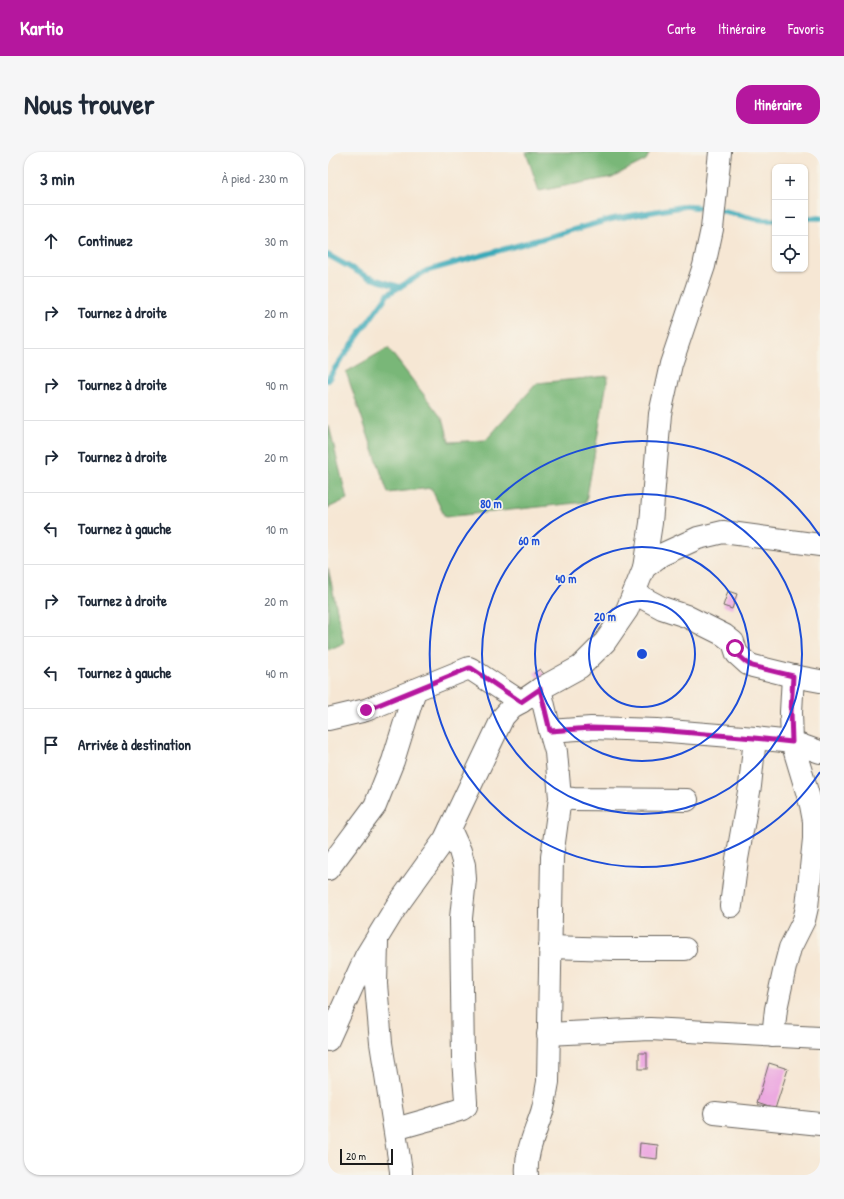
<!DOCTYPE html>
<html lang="fr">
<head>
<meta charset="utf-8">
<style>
  body { margin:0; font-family:"Patrick Hand",sans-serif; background:#f6f6f7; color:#1f2937 }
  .controls { position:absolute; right:12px; top:12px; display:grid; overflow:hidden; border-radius:8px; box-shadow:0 1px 3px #0004 }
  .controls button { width:36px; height:36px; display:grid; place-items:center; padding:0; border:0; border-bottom:1px solid #e0e1e3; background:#fff; color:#1f2937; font:20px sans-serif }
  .scale { position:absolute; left:12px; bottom:10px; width:53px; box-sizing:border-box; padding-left:4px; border:2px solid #1c1c1c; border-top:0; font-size:11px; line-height:14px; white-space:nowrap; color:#1c1c1c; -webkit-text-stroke:3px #f7f3e8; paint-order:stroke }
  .stop { position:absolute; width:12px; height:12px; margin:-9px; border:3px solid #b5179e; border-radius:50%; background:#fff }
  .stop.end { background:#b5179e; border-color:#fff; box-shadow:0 1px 4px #0008 }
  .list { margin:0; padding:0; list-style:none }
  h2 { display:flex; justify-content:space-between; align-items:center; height:52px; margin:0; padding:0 16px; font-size:17px }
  h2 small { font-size:13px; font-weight:400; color:#747a83 }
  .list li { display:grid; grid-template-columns:26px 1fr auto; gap:12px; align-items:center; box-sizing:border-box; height:72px; padding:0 16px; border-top:1px solid #e0e1e3 }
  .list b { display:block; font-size:15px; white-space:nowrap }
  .list em { font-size:13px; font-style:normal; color:#747a83 }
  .icon { flex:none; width:22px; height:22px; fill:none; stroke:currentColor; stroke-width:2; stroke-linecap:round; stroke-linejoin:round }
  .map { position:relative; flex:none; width:492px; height:1023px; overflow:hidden; border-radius:16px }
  header { display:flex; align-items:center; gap:24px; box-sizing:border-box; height:56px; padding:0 20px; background:#b5179e; color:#fff }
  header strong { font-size:19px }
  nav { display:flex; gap:22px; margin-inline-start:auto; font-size:14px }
  .intro { display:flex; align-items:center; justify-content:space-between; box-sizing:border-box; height:96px; padding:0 24px }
  h1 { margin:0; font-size:28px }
  .button { padding:10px 18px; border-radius:16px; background:#b5179e; color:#fff; font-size:14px; font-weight:700 }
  main { display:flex; gap:24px; padding:0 24px }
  aside { flex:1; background:#fff; border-radius:16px; box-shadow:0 1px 3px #0004 }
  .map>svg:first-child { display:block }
  .forest { fill:#79b778; stroke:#4a6a4a }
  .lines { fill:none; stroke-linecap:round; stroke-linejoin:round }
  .stream { stroke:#3baab9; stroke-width:5.5 }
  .building { fill:#eca9e0 }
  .minor-casing { stroke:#68635c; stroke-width:24 }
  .minor { stroke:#fff; stroke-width:22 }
  .route { stroke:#b5179e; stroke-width:5 }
  .ring { fill:none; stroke:#1d4ed8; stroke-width:2 }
  .centre { fill:#1d4ed8; stroke:#f7f3e8; stroke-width:2 }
  .ring-label { font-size:12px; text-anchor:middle; font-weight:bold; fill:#1d4ed8; stroke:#f7f3e8; stroke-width:3.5; stroke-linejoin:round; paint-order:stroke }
</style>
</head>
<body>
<header>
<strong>Kartio</strong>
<nav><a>Carte</a><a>Itinéraire</a><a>Favoris</a></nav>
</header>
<div class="intro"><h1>Nous trouver</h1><a class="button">Itinéraire</a></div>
<main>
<aside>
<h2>3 min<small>À pied · 230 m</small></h2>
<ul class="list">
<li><svg class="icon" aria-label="ahead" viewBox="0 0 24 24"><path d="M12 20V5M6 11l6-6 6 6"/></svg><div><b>Continuez</b></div><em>30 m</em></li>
<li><svg class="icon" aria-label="right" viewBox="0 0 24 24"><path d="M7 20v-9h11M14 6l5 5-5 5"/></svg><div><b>Tournez à droite</b></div><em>20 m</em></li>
<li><svg class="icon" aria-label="right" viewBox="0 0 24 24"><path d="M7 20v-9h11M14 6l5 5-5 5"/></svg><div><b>Tournez à droite</b></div><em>90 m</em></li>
<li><svg class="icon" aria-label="right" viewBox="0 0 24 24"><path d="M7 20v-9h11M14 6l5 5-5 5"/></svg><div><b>Tournez à droite</b></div><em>20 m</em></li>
<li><svg class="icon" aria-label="left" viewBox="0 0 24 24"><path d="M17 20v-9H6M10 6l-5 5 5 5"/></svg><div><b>Tournez à gauche</b></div><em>10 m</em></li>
<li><svg class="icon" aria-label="right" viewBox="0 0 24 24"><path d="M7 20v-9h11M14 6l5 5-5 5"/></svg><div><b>Tournez à droite</b></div><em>20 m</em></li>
<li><svg class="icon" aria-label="left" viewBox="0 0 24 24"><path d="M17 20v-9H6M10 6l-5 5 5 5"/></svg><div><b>Tournez à gauche</b></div><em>40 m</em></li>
<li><svg class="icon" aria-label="arrive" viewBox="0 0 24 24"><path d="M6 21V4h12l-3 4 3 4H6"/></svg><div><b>Arrivée à destination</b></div></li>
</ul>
</aside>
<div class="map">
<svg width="492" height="1023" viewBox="0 0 492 1023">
  <rect width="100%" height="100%" fill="#f7f3e8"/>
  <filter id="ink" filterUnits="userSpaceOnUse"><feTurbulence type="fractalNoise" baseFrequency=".025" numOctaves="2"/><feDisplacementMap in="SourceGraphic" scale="8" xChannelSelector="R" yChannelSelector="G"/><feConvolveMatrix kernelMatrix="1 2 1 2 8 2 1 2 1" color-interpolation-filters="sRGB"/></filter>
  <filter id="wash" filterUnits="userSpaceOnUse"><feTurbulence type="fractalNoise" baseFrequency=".012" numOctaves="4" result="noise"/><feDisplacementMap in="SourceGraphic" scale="16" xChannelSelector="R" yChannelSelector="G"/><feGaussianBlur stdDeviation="0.9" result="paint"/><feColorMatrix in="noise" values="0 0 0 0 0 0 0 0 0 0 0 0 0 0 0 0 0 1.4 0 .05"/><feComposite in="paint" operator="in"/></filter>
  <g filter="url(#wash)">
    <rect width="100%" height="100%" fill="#f6e7d4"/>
    <g class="forest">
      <polygon points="198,0 322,0 318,8 284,25 211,39"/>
      <polygon points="60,196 116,269 121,290 158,288 209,231 280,224 258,350 117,365 103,336 60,341 18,220"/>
      <polygon points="0,274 1,274 19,347 0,356"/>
      <polygon points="0,416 16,491 0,498"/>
    </g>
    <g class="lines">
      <g class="stream">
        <path d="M391 58C410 61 428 70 447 68"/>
        <polyline points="477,66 492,66"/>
        <polyline points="0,103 39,125 72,135"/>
        <polyline points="0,228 7,216 60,142 98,119 284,67 358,54 382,57"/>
      </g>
    </g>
    <g id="blocks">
      <g class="building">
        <polygon points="400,439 409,442 404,457 395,454"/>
        <polygon points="212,517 219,526 213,530 206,521"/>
        <rect x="311" y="901" width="8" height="16"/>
        <polygon points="441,911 460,917 447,957 429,951"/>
        <polygon points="312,991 330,993 329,1007 311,1005"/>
      </g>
    </g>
  </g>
  <g filter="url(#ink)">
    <use href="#blocks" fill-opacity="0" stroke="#68635c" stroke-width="1"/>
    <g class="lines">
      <defs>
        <g id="minor">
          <polyline points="316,416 323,371 332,262 343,212 376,114 384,77 392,0"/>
          <polyline points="306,441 334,456 358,464 396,483 405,490 409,502 420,512 425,514 465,524 492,529"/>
          <polyline points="0,567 38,558 141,516 143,517 193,550"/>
          <polyline points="222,579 263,576 329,578 427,586 464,590 463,560 465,524"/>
          <polyline points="232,646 246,647 359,648"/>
          <polyline points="0,717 47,654 65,609 87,538"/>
          <polyline points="403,754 409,707 422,634 427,586"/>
          <polyline points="49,790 48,832 53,891 73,1019 73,1023"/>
          <polyline points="222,795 287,797 357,797"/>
          <polyline points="220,882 322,877 492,886"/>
          <polyline points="445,884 448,857 457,815 462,796 476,768 479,755 486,687 486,669 483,653 464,590 492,600"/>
          <polyline points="0,888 38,804 68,755 117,687 175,565 184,555 193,550 212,537 252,515 277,490 299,458 316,416 333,403 370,386 395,380 492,393"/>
          <polyline points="387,961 492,972"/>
          <polyline points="67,977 99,968 134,957 138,954 138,949 135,906 133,766 137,727 136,713 132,699 122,677"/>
          <path d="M199 1023C197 1000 207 982 214 960 217 950 218 940 220 930L224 705 232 646 228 600 222 579 212 537"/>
        </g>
      </defs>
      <use href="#minor" class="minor-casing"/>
      <use href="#minor" class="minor"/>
    </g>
  </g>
  <g class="lines" filter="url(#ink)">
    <path class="route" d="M38 558 141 516H143L193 550 212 537 222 579 263 576 329 578 426 586 464 590 463 560 465 524 424 514C417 510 410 504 407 496"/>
  </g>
  <g class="ring">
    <circle cx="314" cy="502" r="53"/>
    <circle cx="314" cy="502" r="107"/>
    <circle cx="314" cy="502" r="160"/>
    <path d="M492 620A213 213 0 1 1 492 384"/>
  </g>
  <circle cx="314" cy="502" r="6" class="centre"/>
  <g class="ring-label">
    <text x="163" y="356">80 m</text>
    <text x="201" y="393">60 m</text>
    <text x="238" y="431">40 m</text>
    <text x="277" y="469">20 m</text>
  </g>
</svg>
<div class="controls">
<button>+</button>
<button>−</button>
<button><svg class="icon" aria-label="locate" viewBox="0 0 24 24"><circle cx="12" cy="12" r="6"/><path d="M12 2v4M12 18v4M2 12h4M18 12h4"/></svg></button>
</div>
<div class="scale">20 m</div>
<div class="stop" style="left:407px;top:496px"></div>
<div class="stop end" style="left:38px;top:558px"></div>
</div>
</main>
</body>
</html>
